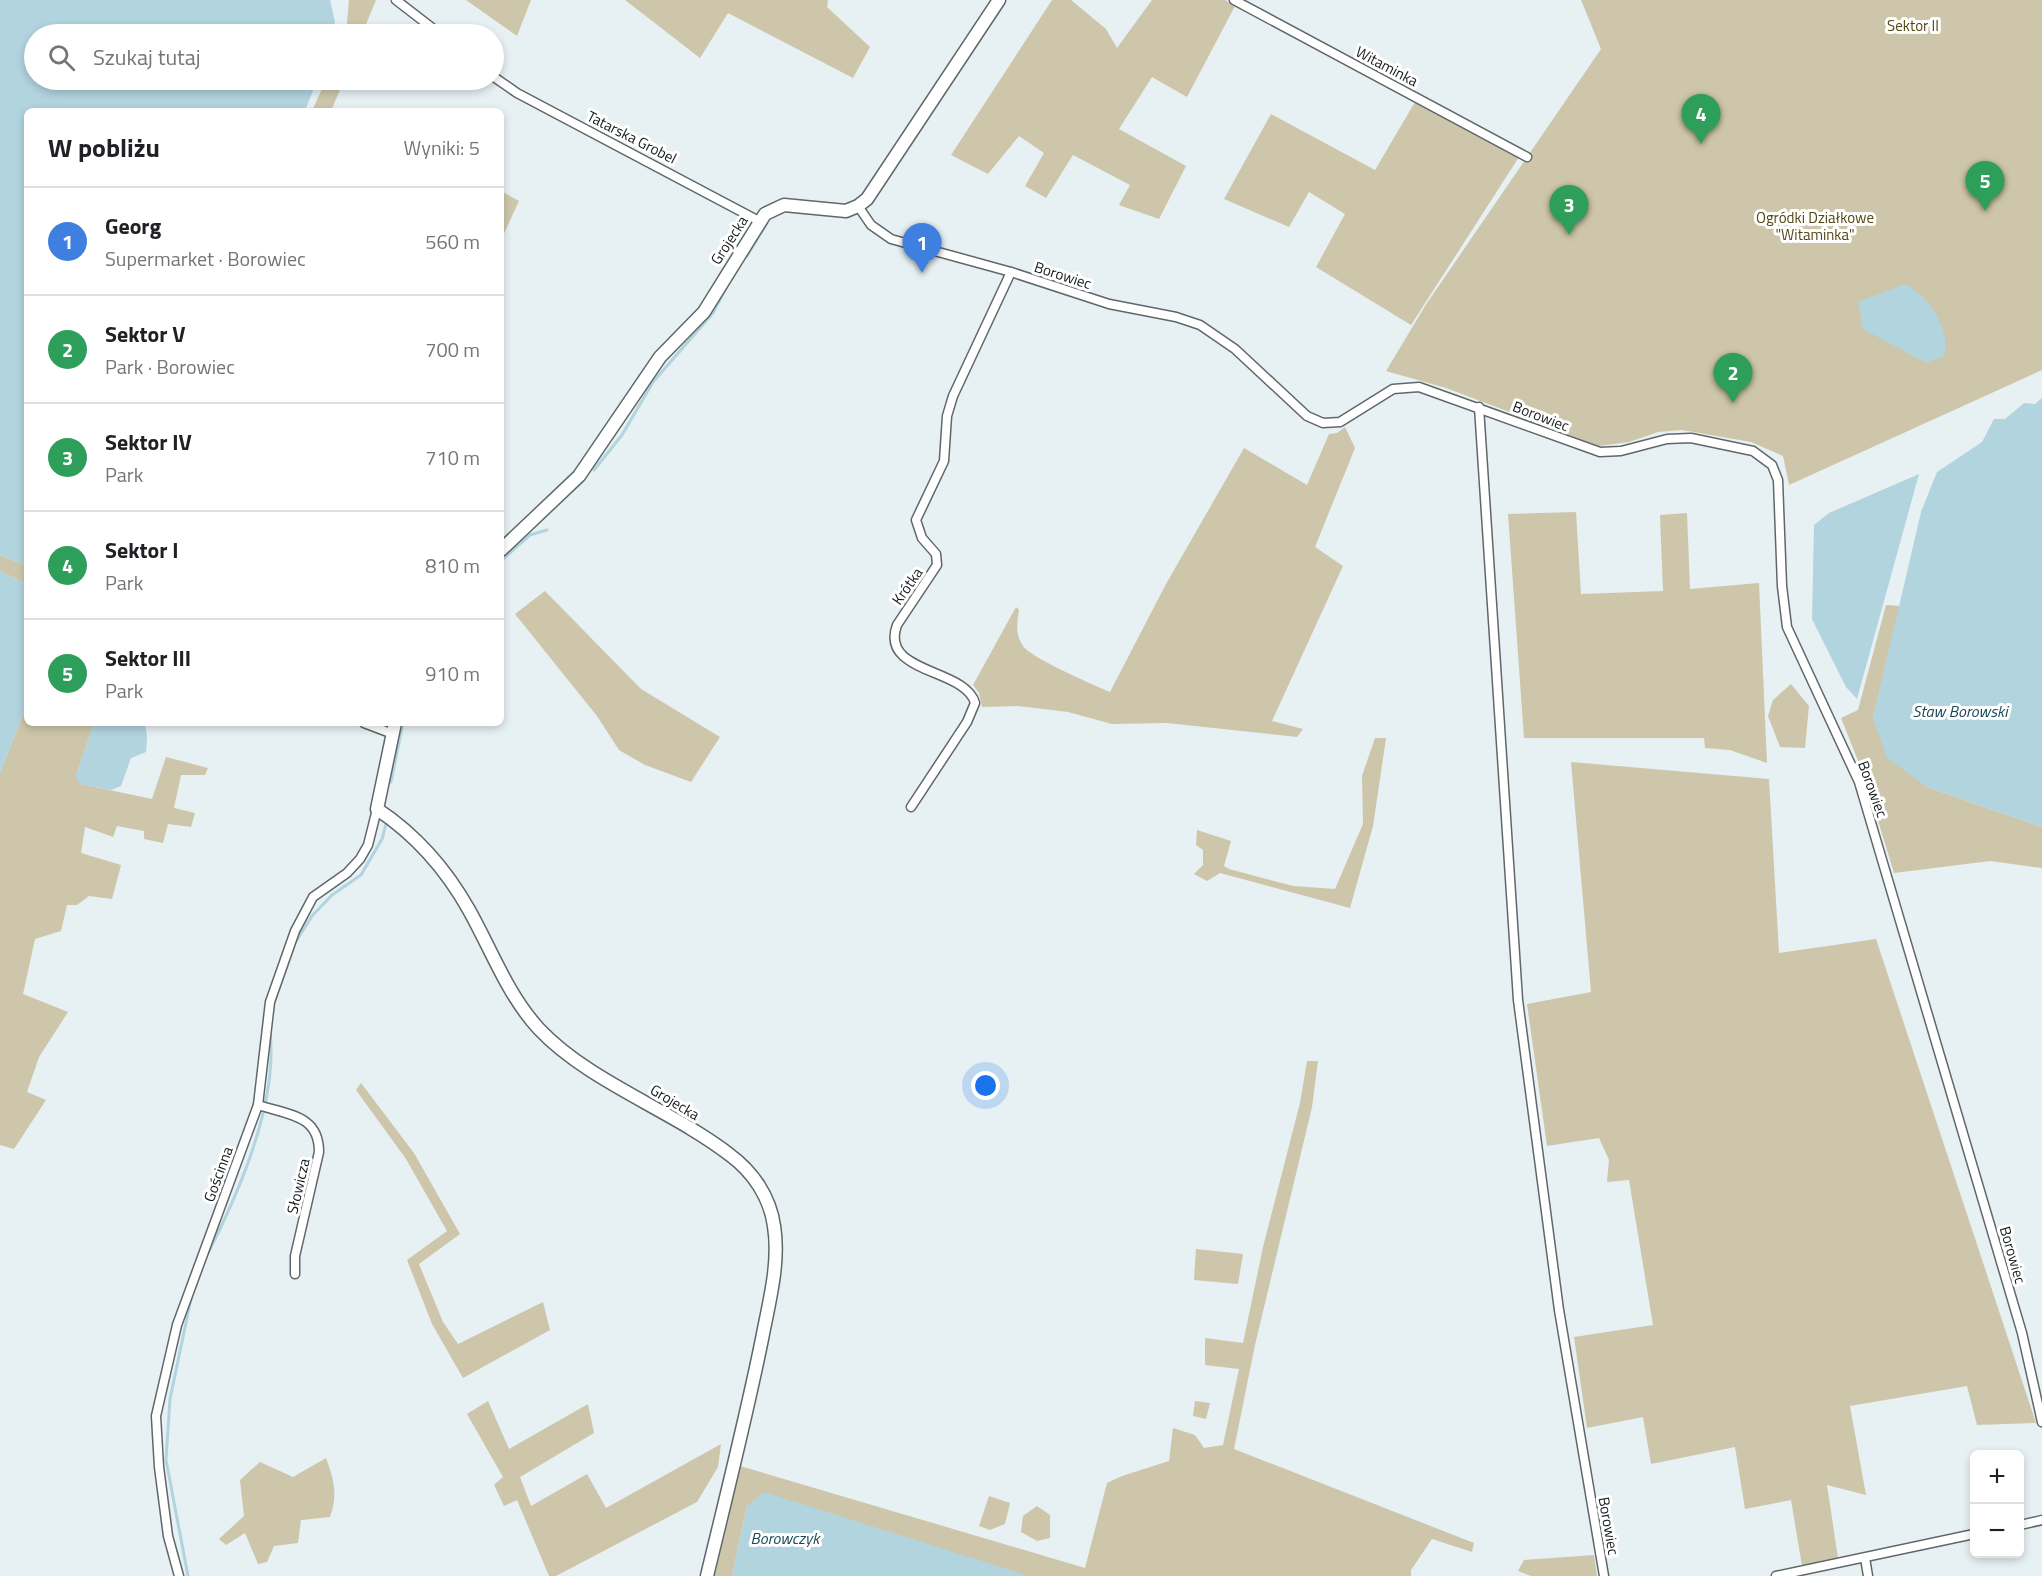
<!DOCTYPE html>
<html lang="pl">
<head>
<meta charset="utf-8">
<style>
  body { margin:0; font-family:"Titillium Web",sans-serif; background:#f6f6f6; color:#202124 }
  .controls { position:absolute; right:18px; bottom:18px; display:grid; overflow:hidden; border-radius:9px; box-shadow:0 3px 9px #0003 }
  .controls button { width:54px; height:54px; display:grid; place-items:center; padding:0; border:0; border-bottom:2px solid #e0e0e0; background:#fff; color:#202124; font:30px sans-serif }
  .you { position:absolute; left:986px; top:1086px; width:21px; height:21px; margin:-15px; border:4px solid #fff; border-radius:50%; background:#1a73e8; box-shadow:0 0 0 9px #1a73e833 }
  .badge { display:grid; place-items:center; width:39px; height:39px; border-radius:50%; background:#2563eb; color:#fff; font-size:20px; font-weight:700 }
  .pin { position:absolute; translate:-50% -50px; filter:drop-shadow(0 2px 3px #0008) }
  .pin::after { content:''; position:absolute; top:32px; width:21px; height:18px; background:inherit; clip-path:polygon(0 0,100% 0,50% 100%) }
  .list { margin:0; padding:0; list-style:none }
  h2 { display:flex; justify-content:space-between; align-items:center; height:78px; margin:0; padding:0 24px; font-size:26px }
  h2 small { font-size:20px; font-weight:400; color:#757577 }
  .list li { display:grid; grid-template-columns:39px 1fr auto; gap:18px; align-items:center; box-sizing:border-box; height:108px; padding:0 24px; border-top:2px solid #e0e0e0 }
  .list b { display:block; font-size:22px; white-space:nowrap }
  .list p { margin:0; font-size:20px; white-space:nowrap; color:#757577 }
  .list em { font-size:20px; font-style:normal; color:#757577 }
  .icon { flex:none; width:33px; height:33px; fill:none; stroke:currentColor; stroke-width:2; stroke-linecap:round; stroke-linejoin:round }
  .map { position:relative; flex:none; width:2042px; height:1576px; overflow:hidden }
  .search { position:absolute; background:#fff; box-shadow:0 3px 9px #0003; left:24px; top:24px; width:480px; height:66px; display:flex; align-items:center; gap:15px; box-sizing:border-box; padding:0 21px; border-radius:33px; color:#757577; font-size:22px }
  .panel { position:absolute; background:#fff; box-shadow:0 3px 9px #0003; left:24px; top:108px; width:480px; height:618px; border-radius:9px }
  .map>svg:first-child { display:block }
  .green { fill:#cdc6aa }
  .water { fill:#b1d4df }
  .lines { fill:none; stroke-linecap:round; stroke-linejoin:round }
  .stream { stroke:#b1d4df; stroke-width:3 }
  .street-casing { stroke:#5f6769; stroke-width:11 }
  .secondary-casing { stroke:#5f6769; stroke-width:15 }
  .street { stroke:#fff; stroke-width:8 }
  .secondary { stroke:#fff; stroke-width:12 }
  .labels { text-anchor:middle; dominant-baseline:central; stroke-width:6; stroke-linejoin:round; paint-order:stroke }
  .park-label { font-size:15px; fill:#544714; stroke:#fff }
  .street-label { font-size:15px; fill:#16191a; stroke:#fff }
  .water-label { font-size:16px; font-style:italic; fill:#184856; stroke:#fff }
</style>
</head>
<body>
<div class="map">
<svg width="2042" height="1576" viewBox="0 0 2042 1576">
  <rect width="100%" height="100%" fill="#e7f0f3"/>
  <g class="green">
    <polygon points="349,0 376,0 362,34 346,34"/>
    <polygon points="466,0 531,0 517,36"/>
    <polygon points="625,0 828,0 827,7 870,47 853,78 728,13 700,58"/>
    <polygon points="1052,0 1071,0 1106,29 1117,48 1152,0 1225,0 1235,6 1187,97 1152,77 1119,129 1186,166 1159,219 1119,205 1130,185 1073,155 1046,198 1025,186 1044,153 1019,136 988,174 951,155"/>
    <polygon points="1581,0 2042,0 2042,370 1789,485 1783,456 1751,442 1682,430 1658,432 1629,442 1599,446 1446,388 1386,371 1425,306 1601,49"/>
    <polygon points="326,80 344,80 331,111 312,111"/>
    <polygon points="1415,102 1519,157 1411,325 1316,267 1345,214 1309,192 1289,227 1224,199 1271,114 1375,170"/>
    <polygon points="501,191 519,201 501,240"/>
    <path d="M1345 427 1355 448 1315 547 1343 566 1272 721 1303 729 1297 737 1167 723 1112 724 1068 712 1018 706 982 707 979 693 973 685 1016 607 1019 610C1017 623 1015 634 1023 646 1031 658 1094 685 1110 692L1166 584 1244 448 1307 485 1329 434 1337 433Z"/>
    <polygon points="1576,512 1581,594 1663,591 1660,515 1687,513 1690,589 1759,583 1767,763 1730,750 1705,748 1704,738 1524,738 1508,514"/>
    <polygon points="0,555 27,566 27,584 0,571"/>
    <polygon points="545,591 641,689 720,737 691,782 645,765 619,750 597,716 515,614"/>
    <polygon points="1886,605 1900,606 1873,718 1927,787 2042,827 2042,868 1990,861 1894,873 1865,778 1841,718 1858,710"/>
    <polygon points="1791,684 1809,706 1805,748 1780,747 1768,716 1773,700"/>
    <polygon points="27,704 27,723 94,723 76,776 81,784 152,799 166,757 208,768 205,775 181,775 174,808 195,813 191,827 168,824 163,843 144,839 144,831 117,826 113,837 85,827 81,853 121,865 112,899 89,896 77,905 67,905 61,931 35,939 23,994 68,1012 39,1057 27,1092 46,1100 14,1149 0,1145 0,773"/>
    <polygon points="1375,738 1386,738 1373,826 1350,908 1220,873 1207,881 1194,874 1203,865 1203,850 1196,845 1197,830 1231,841 1224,866 1229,869 1293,886 1335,889 1363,824 1362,776"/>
    <polygon points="1571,762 1769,779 1779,953 1876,939 2036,1423 1977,1425 1967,1386 1850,1406 1866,1495 1827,1485 1838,1558 1802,1566 1791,1500 1745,1509 1735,1447 1651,1464 1643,1417 1587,1428 1574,1337 1653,1325 1629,1180 1607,1182 1609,1160 1599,1138 1547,1146 1527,1004 1591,992"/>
    <polygon points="1307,1061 1318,1061 1312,1107 1255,1345 1234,1449 1474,1543 1472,1552 1432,1539 1411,1570 1411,1576 1021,1576 747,1506 732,1576 714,1576 740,1466 1085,1568 1107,1483 1122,1476 1169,1461 1173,1428 1195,1435 1204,1448 1223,1445 1239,1369 1205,1365 1205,1338 1243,1343 1263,1247 1300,1103"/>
    <polygon points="361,1083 414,1153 460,1234 419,1264 443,1322 458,1344 543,1302 550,1330 463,1378 432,1324 407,1260 447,1231 406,1159 356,1090"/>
    <polygon points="1196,1249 1243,1254 1238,1284 1194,1280"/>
    <polygon points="488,1401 509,1449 588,1404 594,1433 520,1477 531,1506 587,1474 606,1508 721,1444 718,1467 697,1502 556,1576 549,1576 517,1500 504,1506 494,1485 503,1477 467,1414"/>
    <polygon points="1195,1401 1210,1403 1206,1419 1193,1416"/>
    <path d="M326 1458C334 1480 338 1495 330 1517L301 1520 298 1543 274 1546 267 1562 258 1564 245 1533 226 1545 219 1539 244 1516 240 1480 260 1462 293 1477Z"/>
    <polygon points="989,1496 1010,1503 1005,1524 990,1530 979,1526"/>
    <polygon points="1037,1506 1050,1515 1050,1538 1037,1541 1021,1532 1023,1516"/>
    <polygon points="1594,1555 1597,1576 1531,1576 1518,1571 1524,1560"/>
  </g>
  <g class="water">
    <polygon points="0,0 330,0 335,22 331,34 34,34 34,80 317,80 305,111 27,111 27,566 0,555"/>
    <path d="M1905 284C1927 294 1952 330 1944 356L1926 363 1863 329 1858 302Z"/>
    <polygon points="2042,398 2042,827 1927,787 1887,758 1873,718 1921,512 1937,472 1982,442 1994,419 2005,419 2024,403 2035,404"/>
    <polygon points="1919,474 1857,699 1846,687 1812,619 1814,525 1829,513"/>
    <polygon points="0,571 27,584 27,704 0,773"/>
    <polygon points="94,723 145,723 147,737 146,752 131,758 121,786 111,790 80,784 76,776"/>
    <polygon points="764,1492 1029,1576 732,1576 747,1506"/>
  </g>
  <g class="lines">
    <g class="stream">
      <polyline points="747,256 767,223"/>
      <polyline points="594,470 622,435 653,382 713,313 726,288"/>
      <polyline points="501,561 530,535 547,530"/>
      <polyline points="391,782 403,723"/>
      <polyline points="273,1006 295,943 312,916 332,895 361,875 382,839 386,824"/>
      <path d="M206 1257C238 1195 278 1103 270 1033"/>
      <polyline points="188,1576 166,1460 170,1399 192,1294"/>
    </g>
    <defs>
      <g id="street">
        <polyline points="396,0 440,34"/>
        <polyline points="1234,0 1527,157"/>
        <polyline points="494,77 517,93 759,221"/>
        <polyline points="858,206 871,225 891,239 1011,272 1109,304 1176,317 1200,325 1235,349 1307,416 1323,423 1340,422 1393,389 1419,387 1600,452 1621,451 1667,439 1691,438 1753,451 1772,465 1778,480 1782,586 1787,627 1859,782 2022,1333 2042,1422"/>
        <polyline points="1479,407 1518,1000 1559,1310 1604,1576"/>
        <polyline points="364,723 393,734"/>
        <path d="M911 807 967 722 975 703C966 668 879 674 897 625L937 565 936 554 922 538 916 520 944 461 947 416 953 396 1011 272"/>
        <path d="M258 1105C289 1115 319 1115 319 1152L295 1256V1274"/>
        <polyline points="2020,1525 2042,1520"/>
        <polyline points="1865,1558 1868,1576"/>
        <polyline points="179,1576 168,1536 159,1467 156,1416 177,1325 258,1105 270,1002 295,931 313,897 347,873 360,859 368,845 377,809"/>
        <polyline points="1776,1576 1974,1534"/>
      </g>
      <g id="secondary">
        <polyline points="501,550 579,476 660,357 704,312 765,214 784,205 846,211 858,206 867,199 999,0"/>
        <path d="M395 723 377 809C416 835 446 869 469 910 492 951 507 994 539 1029 589 1082 672 1110 730 1155 753 1172 770 1197 774 1226 780 1263 769 1302 762 1339 746 1418 726 1497 707 1576"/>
      </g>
    </defs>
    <use href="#street" class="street-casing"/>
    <use href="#secondary" class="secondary-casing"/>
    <use href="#street" class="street"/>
    <use href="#secondary" class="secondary"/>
  </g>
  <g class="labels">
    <g class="park-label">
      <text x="1913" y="25">Sektor II</text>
      <text x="1815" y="217">Ogródki Działkowe<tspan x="1815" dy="17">"Witaminka"</tspan></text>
    </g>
    <g class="street-label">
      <text transform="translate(1387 66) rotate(28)">Witaminka</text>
      <text transform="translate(632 137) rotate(27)">Tatarska Grobel</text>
      <text transform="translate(729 240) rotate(-57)">Grojecka</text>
      <text transform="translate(1063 275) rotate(18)">Borowiec</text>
      <text transform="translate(1541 416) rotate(21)">Borowiec</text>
      <text transform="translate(907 586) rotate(-55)">Krótka</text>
      <text transform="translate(1873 789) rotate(70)">Borowiec</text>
      <text transform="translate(675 1102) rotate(31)">Grojecka</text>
      <text transform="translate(218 1174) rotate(-70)">Gościnna</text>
      <text transform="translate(298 1186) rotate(-77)">Słowicza</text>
      <text transform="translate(2013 1255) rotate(74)">Borowiec</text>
      <text transform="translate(1609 1526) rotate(80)">Borowiec</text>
    </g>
    <g class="water-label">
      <text x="1960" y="711">Staw Borowski</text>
      <text x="785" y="1538">Borowczyk</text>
    </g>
  </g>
</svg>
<div class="controls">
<button>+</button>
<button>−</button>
</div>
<div class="you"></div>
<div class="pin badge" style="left:922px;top:273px;background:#3f7fe0">1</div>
<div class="pin badge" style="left:1733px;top:403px;background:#2e9e5b">2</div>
<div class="pin badge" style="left:1569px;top:235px;background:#2e9e5b">3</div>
<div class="pin badge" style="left:1701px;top:144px;background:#2e9e5b">4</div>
<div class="pin badge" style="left:1985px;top:211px;background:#2e9e5b">5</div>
<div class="search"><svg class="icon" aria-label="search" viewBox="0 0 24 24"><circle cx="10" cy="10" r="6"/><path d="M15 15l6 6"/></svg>Szukaj tutaj</div>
<section class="panel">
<h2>W pobliżu<small>Wyniki: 5</small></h2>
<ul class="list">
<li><span class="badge" style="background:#3f7fe0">1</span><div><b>Georg</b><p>Supermarket · Borowiec</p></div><em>560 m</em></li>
<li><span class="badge" style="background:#2e9e5b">2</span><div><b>Sektor V</b><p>Park · Borowiec</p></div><em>700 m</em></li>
<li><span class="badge" style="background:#2e9e5b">3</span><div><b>Sektor IV</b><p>Park</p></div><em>710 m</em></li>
<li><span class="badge" style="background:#2e9e5b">4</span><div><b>Sektor I</b><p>Park</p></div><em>810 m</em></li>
<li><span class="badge" style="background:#2e9e5b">5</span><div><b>Sektor III</b><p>Park</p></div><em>910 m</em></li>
</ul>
</section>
</div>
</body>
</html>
